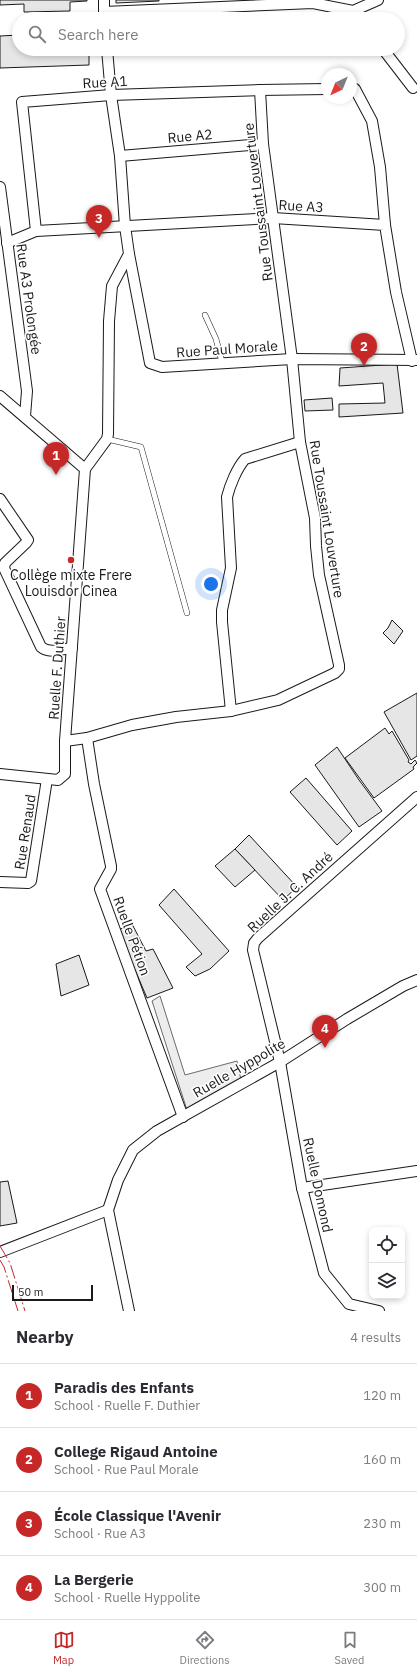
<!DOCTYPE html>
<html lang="en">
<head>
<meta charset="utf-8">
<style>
  body { margin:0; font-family:"IBM Plex Sans",sans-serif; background:#f2f2f3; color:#2b2b33 }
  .controls { position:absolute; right:12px; bottom:12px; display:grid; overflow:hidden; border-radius:8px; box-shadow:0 2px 6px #0003 }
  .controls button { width:36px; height:36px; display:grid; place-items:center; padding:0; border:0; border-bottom:1px solid #e1e1e2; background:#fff; color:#2b2b33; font:20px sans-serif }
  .compass { position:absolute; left:321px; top:68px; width:36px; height:36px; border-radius:50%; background:#fff; box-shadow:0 2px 6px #0003; rotate:223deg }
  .scale { position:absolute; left:12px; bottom:10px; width:81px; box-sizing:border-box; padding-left:4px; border:2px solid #1a1a1a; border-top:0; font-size:11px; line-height:14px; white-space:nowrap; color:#1a1a1a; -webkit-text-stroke:3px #fff; paint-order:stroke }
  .you { position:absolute; left:211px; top:584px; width:14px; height:14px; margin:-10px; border:3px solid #fff; border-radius:50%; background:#1a73e8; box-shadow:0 0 0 6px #1a73e833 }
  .badge { display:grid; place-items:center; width:26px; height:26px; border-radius:50%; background:#c62828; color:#fff; font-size:13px; font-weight:700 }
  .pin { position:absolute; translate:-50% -33px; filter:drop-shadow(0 1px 2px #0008) }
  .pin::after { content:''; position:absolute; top:21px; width:14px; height:12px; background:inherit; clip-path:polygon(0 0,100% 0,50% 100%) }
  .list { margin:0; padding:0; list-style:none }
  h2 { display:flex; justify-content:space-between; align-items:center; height:52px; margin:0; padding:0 16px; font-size:17px }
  h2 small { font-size:13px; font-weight:400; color:#7c7c81 }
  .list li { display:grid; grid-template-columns:26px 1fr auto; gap:12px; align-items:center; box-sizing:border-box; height:64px; padding:0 16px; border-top:1px solid #e1e1e2 }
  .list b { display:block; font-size:15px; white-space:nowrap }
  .list p { margin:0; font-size:13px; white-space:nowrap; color:#7c7c81 }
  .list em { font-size:13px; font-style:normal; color:#7c7c81 }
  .icon { flex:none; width:22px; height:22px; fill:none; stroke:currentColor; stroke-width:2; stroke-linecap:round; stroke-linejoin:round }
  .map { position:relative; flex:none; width:417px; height:1311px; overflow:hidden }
  .search { position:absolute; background:#fff; box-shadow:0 2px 6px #0003; left:12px; right:12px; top:12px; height:44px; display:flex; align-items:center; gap:10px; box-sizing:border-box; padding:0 14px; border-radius:22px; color:#7c7c81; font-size:15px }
  .sheet { height:308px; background:#fff }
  nav { display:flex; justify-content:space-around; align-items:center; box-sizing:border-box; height:56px; border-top:1px solid #e1e1e2; background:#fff; font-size:11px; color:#7c7c81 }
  nav a { display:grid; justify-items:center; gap:2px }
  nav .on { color:#c62828 }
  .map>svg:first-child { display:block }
  .built { fill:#ededed; stroke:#6a6a6a }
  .building { fill:#e6e6e6; stroke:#1a1a1a }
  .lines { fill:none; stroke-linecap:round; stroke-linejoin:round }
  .lane-casing { stroke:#1a1a1a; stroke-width:6 }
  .street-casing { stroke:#1a1a1a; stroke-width:12 }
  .lane { stroke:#fff; stroke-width:5 }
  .street { stroke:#fff; stroke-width:10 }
  .power { stroke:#c62828; stroke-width:1; stroke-dasharray:14 3 2 3; stroke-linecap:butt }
  .poi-dot { fill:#c62828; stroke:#fff; stroke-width:1.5 }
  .labels { text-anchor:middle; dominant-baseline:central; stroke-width:3; stroke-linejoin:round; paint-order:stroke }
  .street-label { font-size:14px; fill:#1a1a1a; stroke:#fff }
  .poi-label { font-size:14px; fill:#1a1a1a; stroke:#fff }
</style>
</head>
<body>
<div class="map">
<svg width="417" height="1311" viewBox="0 0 417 1311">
  <rect width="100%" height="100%" fill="#fff"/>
  <polygon class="built" points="160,996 185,1075 237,1061 241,1080 187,1110 152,1001"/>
  <g class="building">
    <polygon points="0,0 87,0 87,1 70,2 70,11 24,12 24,4 0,5"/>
    <polygon points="116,0 159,0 159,1 116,3"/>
    <polygon points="19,35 19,49 95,49 95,55 89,55 89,65 0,68 0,36"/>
    <polygon points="397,364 403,413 339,417 339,404 385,403 383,383 339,386 340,368"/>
    <polygon points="332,398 333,410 305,411 304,400"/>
    <polygon points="392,620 403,631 394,644 383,633 388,628"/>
    <polygon points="417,693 417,756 411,760 384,712"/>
    <polygon points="385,728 389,734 392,731 409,760 408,762 411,764 415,760 417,763 413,767 414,769 374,798 345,758"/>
    <polygon points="337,747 359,780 382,811 359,827 315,765"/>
    <polygon points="306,778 352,831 337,845 290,792"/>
    <polygon points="249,835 297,887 283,900 235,849"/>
    <polygon points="235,849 255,870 235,887 215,866"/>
    <polygon points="174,889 229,951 210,969 195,976 186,967 202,954 159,905"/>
    <polygon points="132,924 146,951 153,949 173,988 147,998 118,930"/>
    <polygon points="79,955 89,985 61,996 56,964"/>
    <polygon points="8,1181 17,1223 0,1226 0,1182"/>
  </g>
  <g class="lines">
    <defs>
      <g id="lane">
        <polyline points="205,315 216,339 222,362"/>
        <polyline points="107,439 141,447 187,613"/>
      </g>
      <g id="street">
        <polyline points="104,0 104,19"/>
        <polyline points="353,11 359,19"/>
        <polyline points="104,12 313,3 353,11 378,0"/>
        <polyline points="383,49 413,88"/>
        <polyline points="351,89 355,89 372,121 380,167 385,225"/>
        <polyline points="120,156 263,144"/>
        <polyline points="0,187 27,391 25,416"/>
        <polyline points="36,231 22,102 111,95 260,90 327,89"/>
        <polyline points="7,243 36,231 273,218 385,225 396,292 412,361"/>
        <polyline points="129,254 150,363 162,367 292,359 417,360"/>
        <polyline points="0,396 85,469 65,741 65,774 58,780 0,774"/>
        <polyline points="85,469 107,439 108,434 109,321 112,286 129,254 125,226 120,156 111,95 107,49"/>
        <path d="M0 499 28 540 26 543 5 563 4 568 41 647C49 654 62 649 72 648"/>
        <path d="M231 711 222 622V610L231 568 227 497C230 485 237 468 245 459L300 442"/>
        <polyline points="87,738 94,784 111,866 111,869 100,889 183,1117"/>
        <polyline points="65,741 87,738 132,725 176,717 231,711 278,700 335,673 339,669 339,665 319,575 316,546 315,518 300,442 292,359 263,144 260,90"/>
        <polyline points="0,882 28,883 31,881 47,779"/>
        <polyline points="302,1188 417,1171"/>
        <polyline points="108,1210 118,1180 133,1150 157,1131 280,1062 347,1019 403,986 417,980"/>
        <polyline points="108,1210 129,1311"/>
        <polyline points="0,1252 108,1210"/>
        <polyline points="379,1311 349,1304 324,1273 302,1188 280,1062 253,950 254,943 258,938 417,797"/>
      </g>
    </defs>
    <use href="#lane" class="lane-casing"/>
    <use href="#street" class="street-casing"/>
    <use href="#lane" class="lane"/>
    <use href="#street" class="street"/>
    <g class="power">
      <polyline points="0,1246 10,1263 25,1311"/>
      <polyline points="0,1260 4,1267 18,1311"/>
    </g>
  </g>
  <circle class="poi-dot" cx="71" cy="560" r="4"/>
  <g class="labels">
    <g class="street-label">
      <text transform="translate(105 82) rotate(-3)">Rue A1</text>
      <text transform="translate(190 136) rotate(-5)">Rue A2</text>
      <text transform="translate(258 202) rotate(-97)">Rue Toussaint Louverture</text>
      <text transform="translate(301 206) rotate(3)">Rue A3</text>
      <text transform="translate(29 299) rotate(82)">Rue A3 Prolongée</text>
      <text transform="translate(227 349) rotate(-4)">Rue Paul Morale</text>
      <text transform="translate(327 519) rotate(81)">Rue Toussaint Louverture</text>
      <text transform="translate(57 668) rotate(-86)">Ruelle F. Duthier</text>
      <text transform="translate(25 832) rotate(-81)">Rue Renaud</text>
      <text transform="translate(290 892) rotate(-43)">Ruelle J. C. André</text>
      <text transform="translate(132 936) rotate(70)">Ruelle Pétion</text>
      <text transform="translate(239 1068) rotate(-30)">Ruelle Hyppolite</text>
      <text transform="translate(318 1185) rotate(78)">Ruelle Domond</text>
    </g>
    <g class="poi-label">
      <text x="71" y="575">Collège mixte Frere<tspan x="71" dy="16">Louisdor Cinea</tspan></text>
    </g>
  </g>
</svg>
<div class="controls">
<button><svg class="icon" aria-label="locate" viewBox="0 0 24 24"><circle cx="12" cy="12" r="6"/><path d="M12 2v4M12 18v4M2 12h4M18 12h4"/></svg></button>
<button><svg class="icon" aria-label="layers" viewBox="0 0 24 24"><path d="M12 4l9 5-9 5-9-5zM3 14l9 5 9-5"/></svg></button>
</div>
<svg class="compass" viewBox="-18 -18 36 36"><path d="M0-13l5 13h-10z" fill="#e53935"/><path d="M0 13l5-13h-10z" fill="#7c7c81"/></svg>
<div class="scale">50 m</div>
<div class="you"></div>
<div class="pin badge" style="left:56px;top:475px">1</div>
<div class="pin badge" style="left:364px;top:366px">2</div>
<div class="pin badge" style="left:99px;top:238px">3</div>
<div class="pin badge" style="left:325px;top:1048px">4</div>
<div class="search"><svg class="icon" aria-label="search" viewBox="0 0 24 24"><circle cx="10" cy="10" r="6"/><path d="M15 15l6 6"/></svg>Search here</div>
</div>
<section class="sheet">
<h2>Nearby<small>4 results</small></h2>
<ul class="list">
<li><span class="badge">1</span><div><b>Paradis des Enfants</b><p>School · Ruelle F. Duthier</p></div><em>120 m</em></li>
<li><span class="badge">2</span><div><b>College Rigaud Antoine</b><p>School · Rue Paul Morale</p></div><em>160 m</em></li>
<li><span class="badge">3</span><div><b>École Classique l'Avenir</b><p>School · Rue A3</p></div><em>230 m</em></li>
<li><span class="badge">4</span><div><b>La Bergerie</b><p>School · Ruelle Hyppolite</p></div><em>300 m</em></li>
</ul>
</section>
<nav>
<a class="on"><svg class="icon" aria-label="map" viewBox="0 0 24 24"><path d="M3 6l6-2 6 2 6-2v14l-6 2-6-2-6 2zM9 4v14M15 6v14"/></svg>Map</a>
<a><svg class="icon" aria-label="directions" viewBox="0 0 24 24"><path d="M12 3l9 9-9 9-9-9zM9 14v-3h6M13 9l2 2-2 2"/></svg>Directions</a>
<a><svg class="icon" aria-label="saved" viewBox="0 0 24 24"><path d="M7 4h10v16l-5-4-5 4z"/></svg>Saved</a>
</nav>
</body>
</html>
